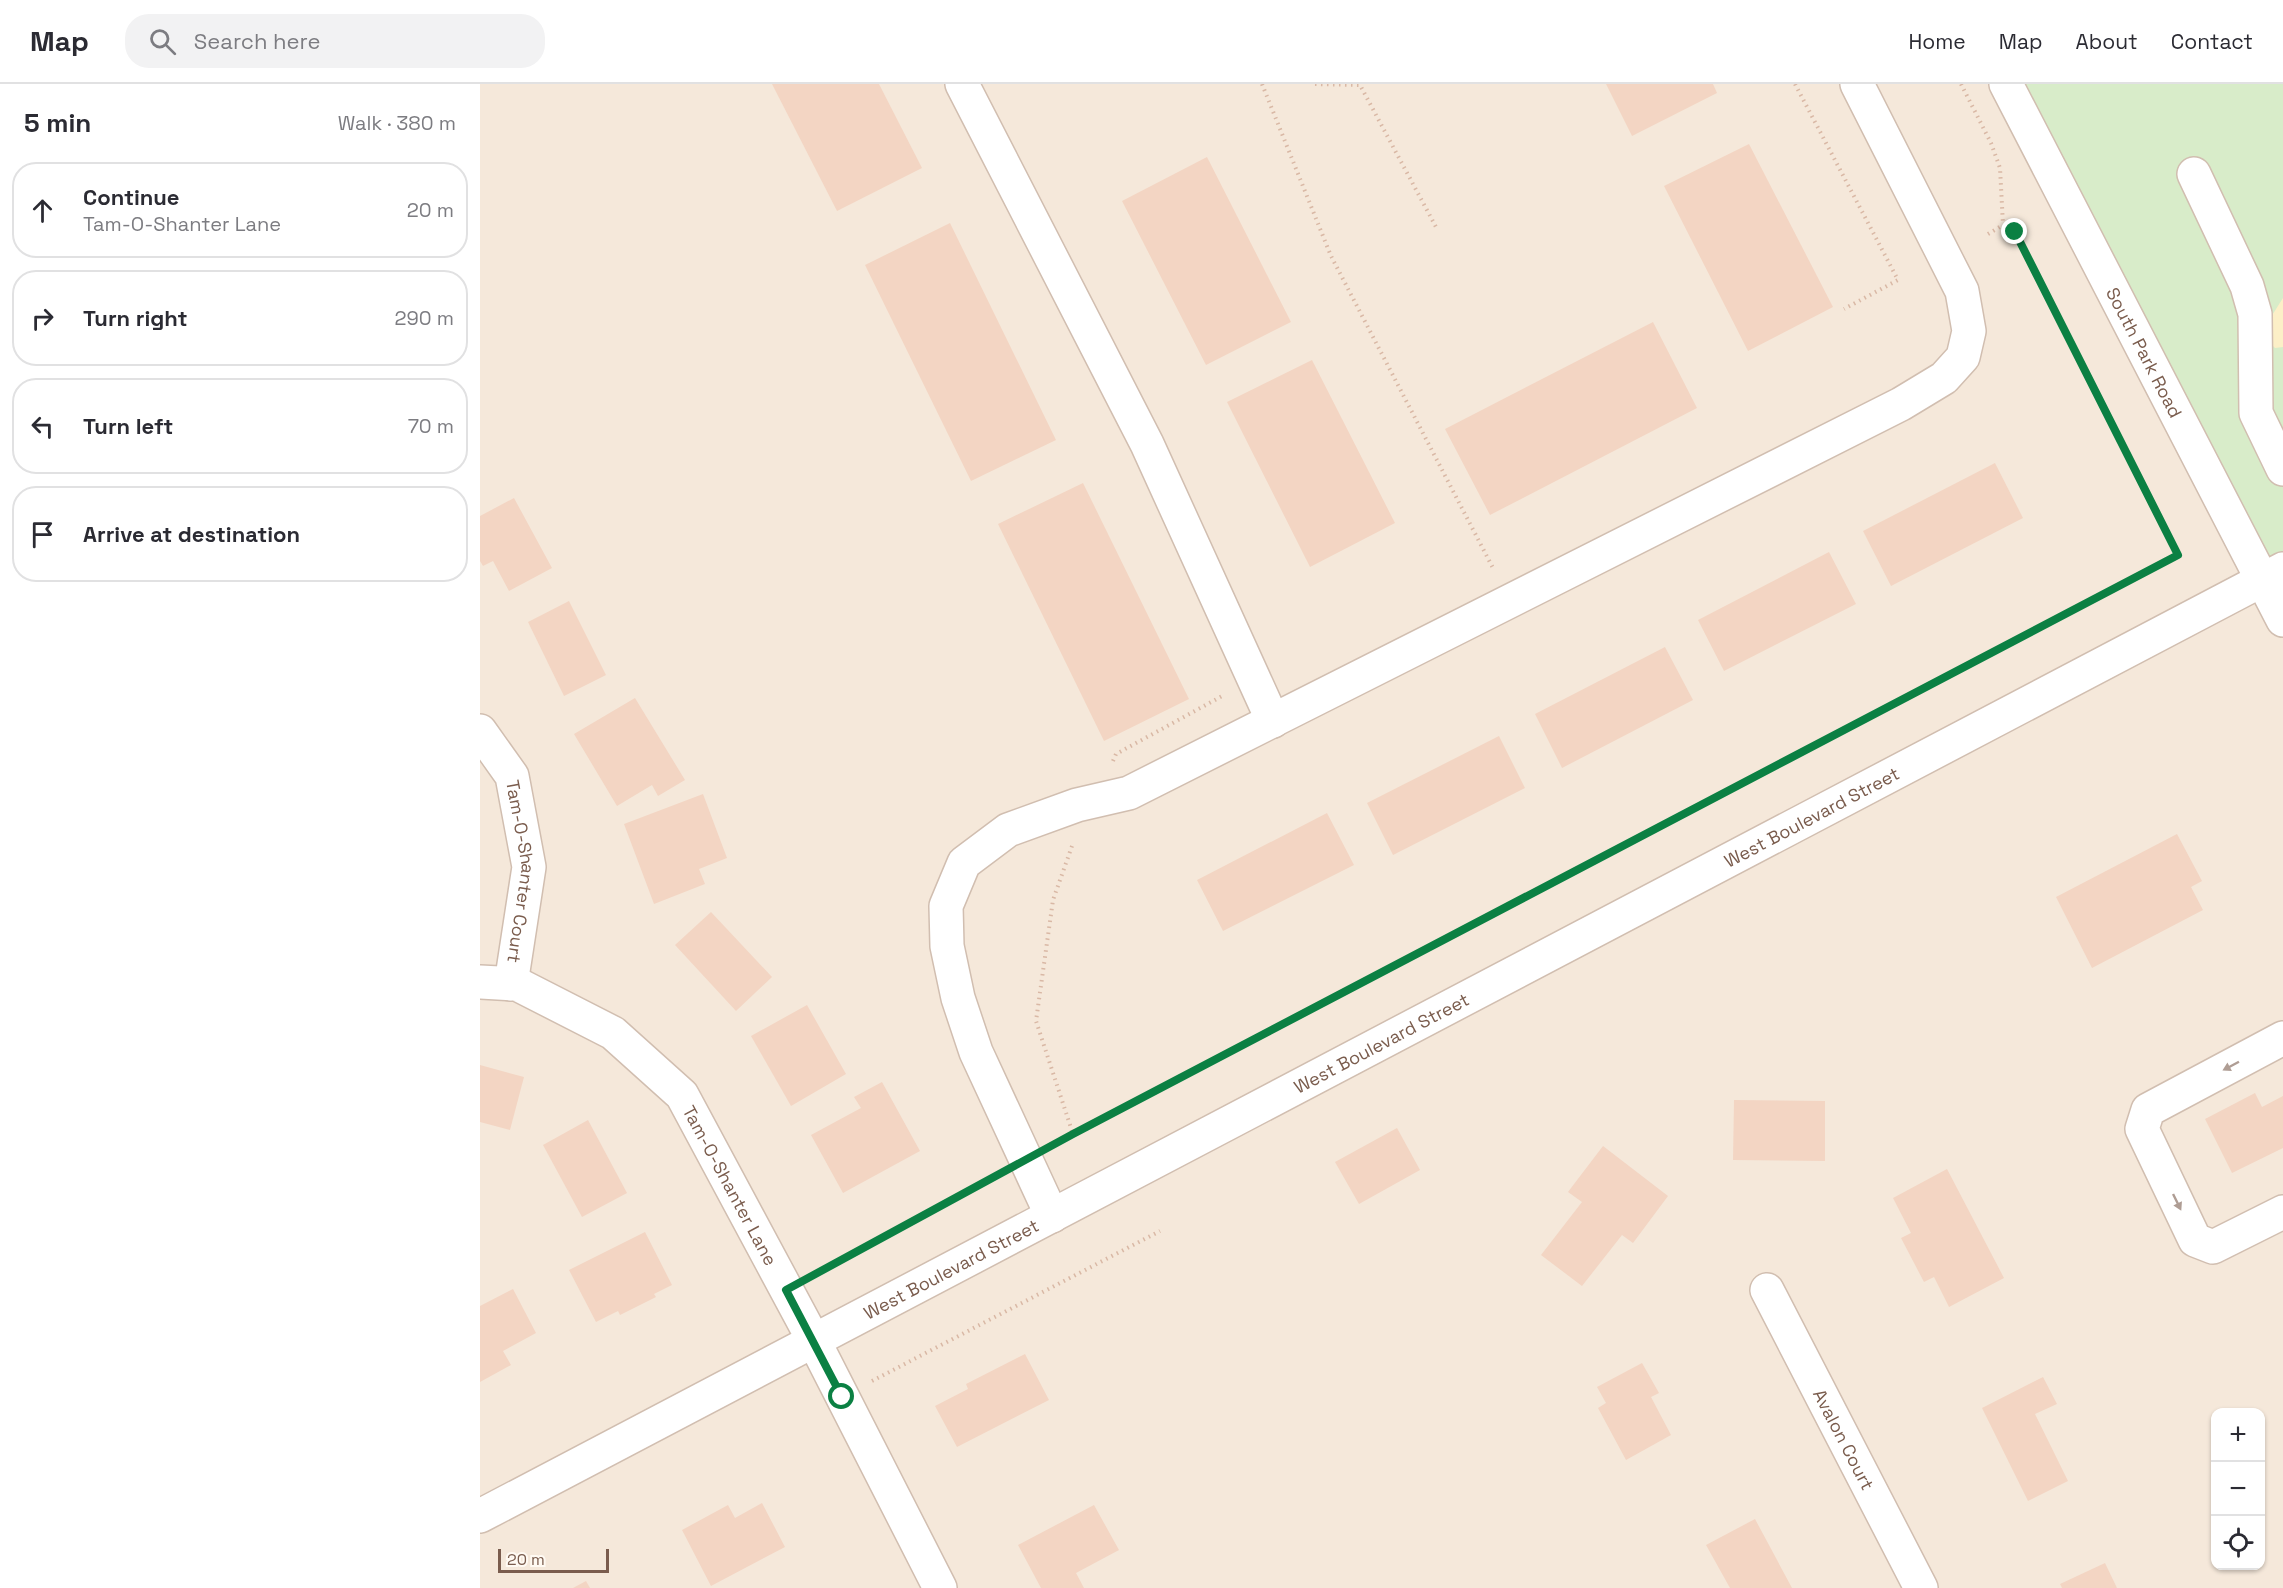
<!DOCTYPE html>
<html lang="en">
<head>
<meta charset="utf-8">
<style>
  body { margin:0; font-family:"Space Grotesk",sans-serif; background:#f2f2f3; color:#2b2b33 }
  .controls { position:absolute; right:18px; bottom:18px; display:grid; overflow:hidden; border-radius:12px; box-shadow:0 2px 4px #0004 }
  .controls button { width:54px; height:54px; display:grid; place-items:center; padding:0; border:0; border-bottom:2px solid #e1e1e2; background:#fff; color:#2b2b33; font:30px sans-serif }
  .scale { position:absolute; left:18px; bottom:15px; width:111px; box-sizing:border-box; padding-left:6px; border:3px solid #7a5c4d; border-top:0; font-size:16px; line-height:21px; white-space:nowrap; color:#7a5c4d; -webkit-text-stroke:4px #fffaf3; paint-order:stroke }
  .stop { position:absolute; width:18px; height:18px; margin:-14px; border:4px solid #0b8043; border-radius:50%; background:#fff }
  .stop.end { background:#0b8043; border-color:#fff; box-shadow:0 2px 6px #0008 }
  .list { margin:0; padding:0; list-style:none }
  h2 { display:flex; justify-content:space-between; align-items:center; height:78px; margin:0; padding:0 24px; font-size:26px }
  h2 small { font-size:20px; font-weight:400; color:#7c7c81 }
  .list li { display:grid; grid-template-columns:39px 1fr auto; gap:18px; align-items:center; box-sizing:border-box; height:96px; margin:0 12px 12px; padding:0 12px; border:2px solid #e1e1e2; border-radius:24px }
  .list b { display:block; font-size:22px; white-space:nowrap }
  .list p { margin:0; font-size:20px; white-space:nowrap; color:#7c7c81 }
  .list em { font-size:20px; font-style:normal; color:#7c7c81 }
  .icon { flex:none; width:33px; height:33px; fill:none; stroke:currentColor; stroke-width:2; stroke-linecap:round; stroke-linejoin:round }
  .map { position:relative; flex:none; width:1803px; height:1504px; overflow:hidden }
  header { display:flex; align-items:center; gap:36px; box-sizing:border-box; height:84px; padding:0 30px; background:#fff; border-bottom:2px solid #e1e1e2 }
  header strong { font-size:28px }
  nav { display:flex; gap:33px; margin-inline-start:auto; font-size:21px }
  .search { width:420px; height:54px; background:#f2f2f3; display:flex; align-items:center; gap:15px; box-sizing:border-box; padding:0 21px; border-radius:24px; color:#7c7c81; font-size:22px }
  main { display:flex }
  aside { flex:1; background:#fff }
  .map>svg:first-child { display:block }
  .residential { fill:#f5e8da; fill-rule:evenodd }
  .green { fill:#d8ecc9 }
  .sand { fill:#fcefc7 }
  .building { fill:#f3d5c3 }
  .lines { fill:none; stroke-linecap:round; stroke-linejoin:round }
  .minor-casing { stroke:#d1beb0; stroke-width:36 }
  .path { stroke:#d9b8a5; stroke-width:4; stroke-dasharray:1.5 4.5; stroke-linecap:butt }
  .minor { stroke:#fff; stroke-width:33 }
  .oneway { fill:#af9d94 }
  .route { stroke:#0b8043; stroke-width:8 }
  .labels { text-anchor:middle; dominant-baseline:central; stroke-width:5; stroke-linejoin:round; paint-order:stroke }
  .street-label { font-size:18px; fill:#7a5c4d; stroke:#fffaf3 }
</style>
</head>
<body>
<header>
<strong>Map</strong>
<div class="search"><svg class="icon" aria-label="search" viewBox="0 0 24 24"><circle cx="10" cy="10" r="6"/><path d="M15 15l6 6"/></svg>Search here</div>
<nav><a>Home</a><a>Map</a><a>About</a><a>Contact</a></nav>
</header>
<main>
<aside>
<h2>5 min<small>Walk · 380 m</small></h2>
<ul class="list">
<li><svg class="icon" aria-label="ahead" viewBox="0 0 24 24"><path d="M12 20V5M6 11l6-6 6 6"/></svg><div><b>Continue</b><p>Tam-O-Shanter Lane</p></div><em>20 m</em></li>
<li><svg class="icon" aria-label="right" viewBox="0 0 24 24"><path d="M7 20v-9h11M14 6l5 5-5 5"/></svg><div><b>Turn right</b></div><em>290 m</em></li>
<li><svg class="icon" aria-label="left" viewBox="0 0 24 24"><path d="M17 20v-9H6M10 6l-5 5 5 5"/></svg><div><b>Turn left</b></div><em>70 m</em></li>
<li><svg class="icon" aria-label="arrive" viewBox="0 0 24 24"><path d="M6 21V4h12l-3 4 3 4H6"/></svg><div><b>Arrive at destination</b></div></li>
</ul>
</aside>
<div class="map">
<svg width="1803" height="1504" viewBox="0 0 1803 1504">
  <rect width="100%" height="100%" fill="#fdf6ec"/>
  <path class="residential" d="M0 0H1526L1803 534V1504H0ZM1736 1328H1780V1482H1736Z"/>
  <polygon class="green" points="1518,0 1803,0 1803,552"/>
  <polygon class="sand" points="1803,214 1803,263 1795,264 1788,257 1791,233"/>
  <g class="building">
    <polygon points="292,0 399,0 442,84 357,127"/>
    <polygon points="1126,0 1233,0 1237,9 1152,52"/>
    <polygon points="1269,60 1353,223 1268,267 1184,102"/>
    <polygon points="727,73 811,238 726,281 642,117"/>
    <polygon points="470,139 576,356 491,397 385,181"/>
    <polygon points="1173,238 1217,324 1010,431 965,345"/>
    <polygon points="832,276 915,439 830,483 747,318"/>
    <polygon points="1515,379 1543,434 1411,502 1383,447"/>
    <polygon points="603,399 709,615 624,657 518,440"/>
    <polygon points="34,414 72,484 29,507 13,477 3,482 0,477 0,432"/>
    <polygon points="1349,468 1376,520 1244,587 1218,536"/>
    <polygon points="89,517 126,591 84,612 48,538"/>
    <polygon points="1185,563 1213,616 1082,684 1055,630"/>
    <polygon points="155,614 205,696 178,712 172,701 137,722 94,650"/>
    <polygon points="1019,652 1045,704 913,771 887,719"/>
    <polygon points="223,710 247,774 219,785 225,800 174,820 144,740"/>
    <polygon points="847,729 874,781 743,847 717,796"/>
    <polygon points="1697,750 1722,797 1711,803 1723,826 1612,884 1576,813"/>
    <polygon points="231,828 292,893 256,927 195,861"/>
    <polygon points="327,921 366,990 311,1022 271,952"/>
    <polygon points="0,981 44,993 30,1046 0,1038"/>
    <polygon points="402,998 440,1067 363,1109 331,1051 381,1024 374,1013"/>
    <polygon points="1775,1009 1782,1023 1803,1012 1803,1064 1752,1089 1725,1035"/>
    <polygon points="1254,1016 1345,1017 1345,1077 1253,1076"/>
    <polygon points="108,1036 147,1109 102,1133 63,1061"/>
    <polygon points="917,1044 940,1086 879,1120 855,1078"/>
    <polygon points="1123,1062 1188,1112 1153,1159 1142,1151 1102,1202 1061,1171 1102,1118 1088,1108"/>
    <polygon points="1467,1085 1524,1194 1469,1223 1454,1193 1444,1198 1421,1154 1431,1149 1413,1114"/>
    <polygon points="165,1148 192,1201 174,1210 176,1213 140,1231 138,1227 116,1238 89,1186"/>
    <polygon points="33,1205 56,1249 23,1267 31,1281 0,1298 0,1222"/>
    <polygon points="545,1270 569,1316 477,1363 455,1322 488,1305 486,1300"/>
    <polygon points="1162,1279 1179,1309 1171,1313 1191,1351 1146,1376 1118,1324 1126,1319 1117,1303"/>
    <polygon points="1563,1293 1577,1320 1555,1330 1588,1397 1548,1417 1502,1324"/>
    <polygon points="282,1419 305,1463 231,1502 202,1446 248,1421 255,1434"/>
    <polygon points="614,1421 639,1466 596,1489 604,1504 561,1504 538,1461"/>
    <polygon points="1275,1435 1312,1504 1250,1504 1226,1461"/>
    <polygon points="1625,1479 1637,1504 1582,1504 1580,1500"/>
    <polygon points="106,1497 110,1504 93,1504"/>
  </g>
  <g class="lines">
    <defs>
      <g id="minor">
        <polyline points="482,0 667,360 793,637"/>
        <path id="s1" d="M1526 0 1803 536"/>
        <polyline points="1714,90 1767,202 1775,230 1776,329 1803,385"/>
        <path id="s2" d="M0 647 32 692 49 783 31 900"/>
        <path id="s3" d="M0 898 37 900 133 949 202 1011 334 1257 460 1504"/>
        <polyline points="1803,954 1668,1026 1662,1045 1715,1156 1733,1163 1803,1128"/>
        <polyline points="572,1132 496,968 478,914 467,862 466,822 484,779 528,746 597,721 649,709 1421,320 1464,294 1483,273 1489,247 1482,207 1377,0"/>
        <path id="s4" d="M1287 1206 1441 1504"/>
        <path id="s5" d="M0 1432 1803 485"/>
      </g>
    </defs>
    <use href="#minor" class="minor-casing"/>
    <g class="path">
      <polyline points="782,0 851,172 1014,486"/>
      <polyline points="835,0 880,1 956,143"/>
      <polyline points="1315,0 1418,196 1364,225"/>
      <polyline points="1481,0 1511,59 1520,84 1523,141"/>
      <polyline points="1508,150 1523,141"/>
      <polyline points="633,677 636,670 744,611"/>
      <polyline points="592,762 573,816 556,937 593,1050"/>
      <polyline points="576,1059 1698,471 1535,148 1523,141"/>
      <polyline points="336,1189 514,1093"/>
      <polyline points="392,1297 680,1147"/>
    </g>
    <use href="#minor" class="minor"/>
  </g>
  <defs><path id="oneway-solid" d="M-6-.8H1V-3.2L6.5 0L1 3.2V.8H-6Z" transform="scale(1.5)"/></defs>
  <g class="oneway">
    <use href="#oneway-solid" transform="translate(1751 982) rotate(152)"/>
    <use href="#oneway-solid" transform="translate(1697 1118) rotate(64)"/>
  </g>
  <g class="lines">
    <polyline class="route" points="362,1313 306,1206 593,1050 1698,471 1535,148"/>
  </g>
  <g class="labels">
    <g class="street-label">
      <text stroke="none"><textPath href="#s1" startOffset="302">South Park Road</textPath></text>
      <text stroke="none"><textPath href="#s5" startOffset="1504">West Boulevard Street</textPath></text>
      <text stroke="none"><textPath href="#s2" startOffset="152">Tam-O-Shanter Court</textPath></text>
      <text stroke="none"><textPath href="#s5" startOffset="1018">West Boulevard Street</textPath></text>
      <text stroke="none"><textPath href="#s3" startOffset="340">Tam-O-Shanter Lane</textPath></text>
      <text stroke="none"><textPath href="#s5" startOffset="532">West Boulevard Street</textPath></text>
      <text stroke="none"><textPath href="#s4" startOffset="168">Avalon Court</textPath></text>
    </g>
  </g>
</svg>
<div class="controls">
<button>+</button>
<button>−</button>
<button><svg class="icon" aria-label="locate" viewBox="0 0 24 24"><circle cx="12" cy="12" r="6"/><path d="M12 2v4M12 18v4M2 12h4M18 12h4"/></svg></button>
</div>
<div class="scale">20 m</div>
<div class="stop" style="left:362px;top:1313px"></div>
<div class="stop end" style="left:1535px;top:148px"></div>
</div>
</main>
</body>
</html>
